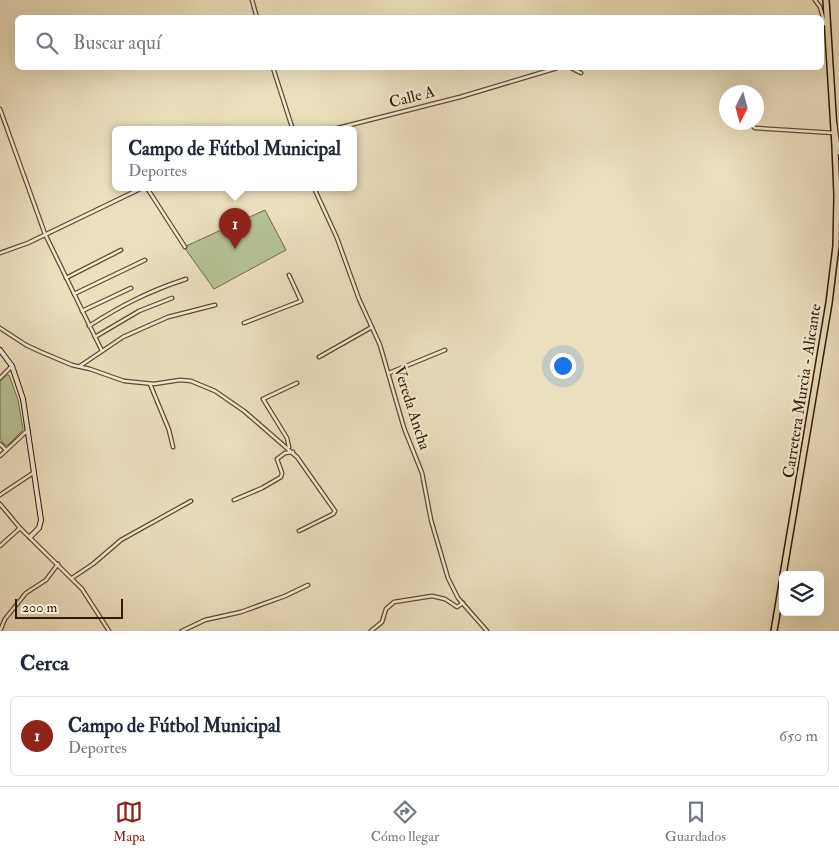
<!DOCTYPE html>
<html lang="es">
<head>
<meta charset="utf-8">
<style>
  body { margin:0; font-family:"IM FELL Double Pica",serif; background:#f6f6f7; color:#1f2937 }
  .controls { position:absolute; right:15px; bottom:15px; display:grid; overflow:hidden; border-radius:8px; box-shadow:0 5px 20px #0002 }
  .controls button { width:45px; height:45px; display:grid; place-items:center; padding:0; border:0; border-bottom:1px solid #e0e1e3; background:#fff; color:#1f2937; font:25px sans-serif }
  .compass { position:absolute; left:719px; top:85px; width:45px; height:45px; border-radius:50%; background:#fff; box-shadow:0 5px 20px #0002; rotate:186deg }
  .scale { position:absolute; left:15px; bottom:12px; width:108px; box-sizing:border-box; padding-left:5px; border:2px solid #301900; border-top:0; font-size:14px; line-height:18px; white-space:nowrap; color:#301900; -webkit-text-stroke:4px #f2ebd4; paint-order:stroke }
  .you { position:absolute; left:562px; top:365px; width:18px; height:18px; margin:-12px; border:4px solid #fff; border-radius:50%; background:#1a73e8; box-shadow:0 0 0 8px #1a73e833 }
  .badge { display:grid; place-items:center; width:32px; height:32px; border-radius:50%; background:#8f2418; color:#fff; font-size:16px; font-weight:700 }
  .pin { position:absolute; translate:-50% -41px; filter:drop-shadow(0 1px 2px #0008) }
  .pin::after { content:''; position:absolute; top:26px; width:18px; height:15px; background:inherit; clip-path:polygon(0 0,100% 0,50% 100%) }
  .popup { position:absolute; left:112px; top:126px; width:245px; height:65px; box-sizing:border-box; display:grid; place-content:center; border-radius:8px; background:#fff; filter:drop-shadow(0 1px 4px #0005); font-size:16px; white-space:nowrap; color:#747a83 }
  .popup b { font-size:19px; color:#1f2937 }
  .popup::after { content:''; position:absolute; left:50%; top:100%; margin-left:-10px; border:10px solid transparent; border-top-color:#fff }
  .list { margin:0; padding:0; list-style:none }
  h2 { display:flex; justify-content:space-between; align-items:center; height:65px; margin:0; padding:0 20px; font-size:21px }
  h2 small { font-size:16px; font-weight:400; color:#747a83 }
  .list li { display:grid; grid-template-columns:32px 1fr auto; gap:15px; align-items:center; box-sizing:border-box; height:80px; margin:0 10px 10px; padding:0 10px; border:1px solid #e0e1e3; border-radius:8px }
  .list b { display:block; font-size:19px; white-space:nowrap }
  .list p { margin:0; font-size:16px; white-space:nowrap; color:#747a83 }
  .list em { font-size:16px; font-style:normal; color:#747a83 }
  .icon { flex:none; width:28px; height:28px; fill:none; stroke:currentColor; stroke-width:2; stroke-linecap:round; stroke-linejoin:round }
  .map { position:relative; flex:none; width:839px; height:631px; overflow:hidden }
  .search { position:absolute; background:#fff; box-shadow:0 5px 20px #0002; left:15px; right:15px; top:15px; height:55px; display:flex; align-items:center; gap:12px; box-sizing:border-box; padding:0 18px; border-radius:8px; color:#747a83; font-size:19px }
  .sheet { height:155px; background:#fff }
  nav { display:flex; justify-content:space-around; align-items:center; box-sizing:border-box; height:70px; border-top:1px solid #e0e1e3; background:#fff; font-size:14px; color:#747a83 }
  nav a { display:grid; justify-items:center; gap:2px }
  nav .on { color:#8f2418 }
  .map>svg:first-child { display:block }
  .green { fill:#b5c393; stroke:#726e4a }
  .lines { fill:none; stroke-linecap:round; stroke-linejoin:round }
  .street-casing { stroke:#5f4b2f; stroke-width:5 }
  .secondary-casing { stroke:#301900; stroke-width:6 }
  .highway-casing { stroke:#301900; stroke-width:8 }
  .street { stroke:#f2ebd4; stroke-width:2.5 }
  .secondary { stroke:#f2ebd4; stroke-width:4 }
  .highway { stroke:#ebe0bd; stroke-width:5 }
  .labels { text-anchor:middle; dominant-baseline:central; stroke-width:4.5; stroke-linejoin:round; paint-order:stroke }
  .street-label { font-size:16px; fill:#301900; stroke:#f2ebd4 }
</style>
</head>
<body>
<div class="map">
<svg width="839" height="631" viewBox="0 0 839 631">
  <rect width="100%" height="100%" fill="#ebe0bd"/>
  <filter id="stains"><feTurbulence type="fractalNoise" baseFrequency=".004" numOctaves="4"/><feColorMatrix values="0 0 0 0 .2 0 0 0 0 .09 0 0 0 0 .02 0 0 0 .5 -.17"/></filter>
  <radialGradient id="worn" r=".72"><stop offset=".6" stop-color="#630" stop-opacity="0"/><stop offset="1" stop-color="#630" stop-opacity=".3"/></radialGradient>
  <g class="green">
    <polygon points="265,210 286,250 214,289 184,247"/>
    <polygon points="7,375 9,375 18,400 23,429 22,431 8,445 5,445 0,439 0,381"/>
  </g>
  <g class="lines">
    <defs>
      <g id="street">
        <polyline points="252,0 257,18"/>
        <polyline points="815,0 820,7 825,24"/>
        <polyline points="273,68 293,130"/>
        <polyline points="571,68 581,73"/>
        <polyline points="0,109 45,234 102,351"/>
        <polyline points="748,122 755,128 834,133"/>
        <polyline points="835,123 839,153"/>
        <polyline points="330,130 460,97 557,68"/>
        <polyline points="147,188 185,247"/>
        <polyline points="314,188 337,238 359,299 380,345 404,428 422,473 431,520 448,578 458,598 487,631"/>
        <polyline points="0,253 28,243 142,188"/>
        <polyline points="66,278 121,250"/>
        <polyline points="74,294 145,260"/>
        <polyline points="82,311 131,288"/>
        <polyline points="244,323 301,301 289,275"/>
        <path d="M89 326C122 305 149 291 186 279"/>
        <polyline points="0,328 26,345 41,352 72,365 90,369 124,381 154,384 180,380 191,381 215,391 244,411 297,457 335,511 333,514 299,531"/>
        <polyline points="95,337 139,311 172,298"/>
        <polyline points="319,357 372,327"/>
        <polyline points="80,366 123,337 168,317 215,305"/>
        <polyline points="389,373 445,350"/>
        <polyline points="0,378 12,366"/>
        <polyline points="150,384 169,430 173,447"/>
        <polyline points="0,444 6,450"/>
        <polyline points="289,447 287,438 263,399 297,383"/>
        <polyline points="0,456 28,430"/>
        <polyline points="0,495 33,473"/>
        <polyline points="234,500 262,488 281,477 282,473 277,459 285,453 293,452"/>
        <polyline points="0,504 20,528 82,589 109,631"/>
        <polyline points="0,546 20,528"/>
        <polyline points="72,578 93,564 121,540 191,501"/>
        <polyline points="0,631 5,619 26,593 46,580 58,564"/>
        <polyline points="182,631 205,620 241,612 285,596 308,585"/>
        <polyline points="371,631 382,622 386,609 394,602 432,596 445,599 457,607 463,603"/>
      </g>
      <polyline id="secondary" points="0,350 12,366 23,399 41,520 39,528 30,537"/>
      <g id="highway">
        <polyline points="783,575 829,303 836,246 837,195 835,146 826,0"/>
        <polyline points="774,631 783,578"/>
      </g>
    </defs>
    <use href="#street" class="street-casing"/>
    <use href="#secondary" class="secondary-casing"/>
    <use href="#highway" class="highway-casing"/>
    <use href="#street" class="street"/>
    <use href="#secondary" class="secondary"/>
    <use href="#highway" class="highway"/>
  </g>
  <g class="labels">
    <g class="street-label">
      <text transform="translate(412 97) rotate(-15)">Calle A</text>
      <text transform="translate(802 391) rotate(-81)">Carretera Murcia - Alicante</text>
      <text transform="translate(412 408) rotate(72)">Vereda Ancha</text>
    </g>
  </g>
  <rect width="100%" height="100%" filter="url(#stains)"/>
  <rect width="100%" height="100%" fill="url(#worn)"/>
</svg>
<div class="controls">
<button><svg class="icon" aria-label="layers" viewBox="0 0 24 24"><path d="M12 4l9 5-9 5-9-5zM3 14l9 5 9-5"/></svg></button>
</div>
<svg class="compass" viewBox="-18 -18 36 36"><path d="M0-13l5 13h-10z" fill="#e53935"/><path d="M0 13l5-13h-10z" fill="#747a83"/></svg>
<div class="scale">200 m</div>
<div class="you"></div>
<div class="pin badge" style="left:235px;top:249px">1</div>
<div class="popup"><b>Campo de Fútbol Municipal</b>Deportes</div>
<div class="search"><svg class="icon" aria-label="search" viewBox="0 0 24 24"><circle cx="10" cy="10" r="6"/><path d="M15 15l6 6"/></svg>Buscar aquí</div>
</div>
<section class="sheet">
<h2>Cerca<small></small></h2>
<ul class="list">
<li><span class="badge">1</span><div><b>Campo de Fútbol Municipal</b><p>Deportes</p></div><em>650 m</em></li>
</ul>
</section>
<nav>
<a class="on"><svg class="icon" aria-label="map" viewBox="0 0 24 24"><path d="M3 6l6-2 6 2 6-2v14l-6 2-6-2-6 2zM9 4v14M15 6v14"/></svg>Mapa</a>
<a><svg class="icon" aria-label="directions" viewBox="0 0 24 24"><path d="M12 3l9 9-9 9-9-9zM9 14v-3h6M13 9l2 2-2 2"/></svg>Cómo llegar</a>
<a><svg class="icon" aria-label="saved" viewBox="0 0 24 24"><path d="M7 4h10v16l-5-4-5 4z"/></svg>Guardados</a>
</nav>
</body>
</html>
